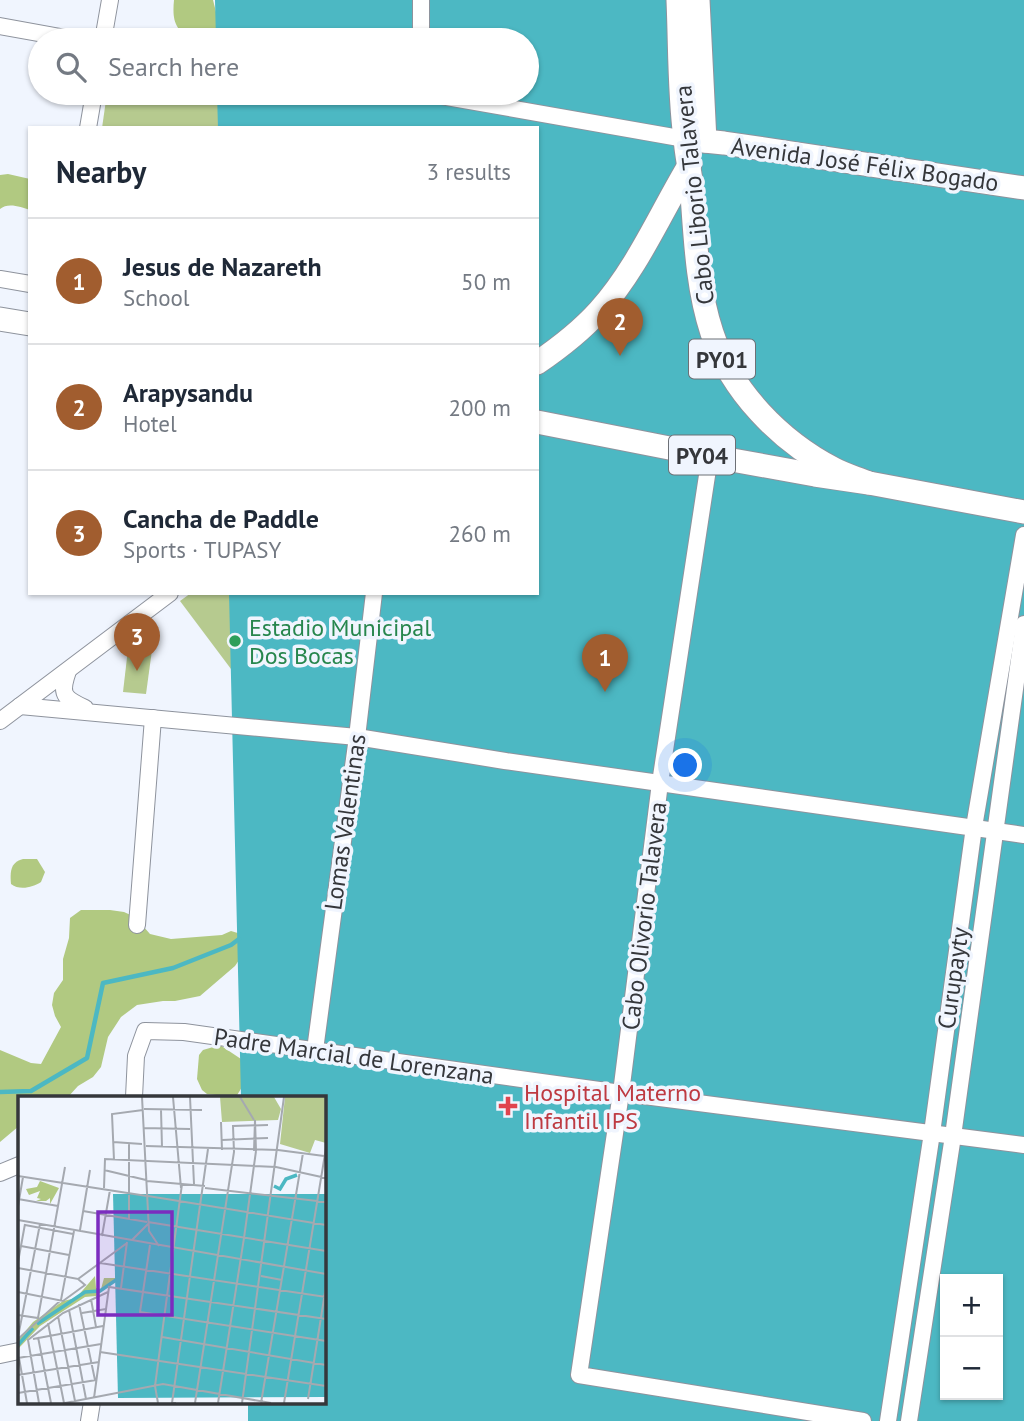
<!DOCTYPE html>
<html lang="en">
<head>
<meta charset="utf-8">
<style>
  body { margin:0; font-family:"PT Sans",sans-serif; background:#f2f2f3; color:#1f2937 }
  .controls { position:absolute; right:21px; bottom:21px; display:grid; overflow:hidden; border-radius:0px; box-shadow:0 2px 5px #0004 }
  .controls button { width:63px; height:63px; display:grid; place-items:center; padding:0; border:0; border-bottom:2px solid #e0e1e3; background:#fff; color:#1f2937; font:35px sans-serif }
  .you { position:absolute; left:686px; top:766px; width:24px; height:24px; margin:-18px; border:5px solid #fff; border-radius:50%; background:#1a73e8; box-shadow:0 0 0 10px #1a73e833 }
  .badge { display:grid; place-items:center; width:46px; height:46px; border-radius:50%; background:#a15d2f; color:#fff; font-size:23px; font-weight:700 }
  .pin { position:absolute; translate:-50% -58px; filter:drop-shadow(0 2px 4px #0008) }
  .pin::after { content:''; position:absolute; top:37px; width:24px; height:21px; background:inherit; clip-path:polygon(0 0,100% 0,50% 100%) }
  .list { margin:0; padding:0; list-style:none }
  h2 { display:flex; justify-content:space-between; align-items:center; height:91px; margin:0; padding:0 28px; font-size:30px }
  h2 small { font-size:23px; font-weight:400; color:#747a83 }
  .list li { display:grid; grid-template-columns:46px 1fr auto; gap:21px; align-items:center; box-sizing:border-box; height:126px; padding:0 28px; border-top:2px solid #e0e1e3 }
  .list b { display:block; font-size:26px; white-space:nowrap }
  .list p { margin:0; font-size:23px; white-space:nowrap; color:#747a83 }
  .list em { font-size:23px; font-style:normal; color:#747a83 }
  .icon { flex:none; width:38px; height:38px; fill:none; stroke:currentColor; stroke-width:2; stroke-linecap:round; stroke-linejoin:round }
  .map { position:relative; flex:none; width:1024px; height:1421px; overflow:hidden }
  .search { position:absolute; background:#fff; box-shadow:0 2px 5px #0004; left:28px; top:28px; width:511px; height:77px; display:flex; align-items:center; gap:18px; box-sizing:border-box; padding:0 24px; border-radius:38px; color:#747a83; font-size:26px }
  .panel { position:absolute; background:#fff; box-shadow:0 2px 5px #0004; left:28px; top:126px; width:511px; height:469px; border-radius:0px }
  .map>svg:first-child { display:block }
  .green { fill:#b6ca8f }
  .forest { fill:#b1c981 }
  .water { fill:#4cb8c3; fill-rule:evenodd }
  .lines { fill:none; stroke-linecap:round; stroke-linejoin:round }
  .stream { stroke:#4cb8c3; stroke-width:4.5 }
  .minor-casing { stroke:#8e939d; stroke-width:18 }
  .highway-casing { stroke:#8e939d; stroke-width:25 }
  .minor { stroke:#fff; stroke-width:16 }
  .highway { stroke:#fff; stroke-width:23 }
  .leisure-dot { fill:#2e9e5b; stroke:#f0f5fe; stroke-width:2.5 }
  .health-dot { fill:#e0444e; stroke:#f0f5fe; stroke-width:2.5 }
  .labels { text-anchor:middle; dominant-baseline:central; stroke-width:7; stroke-linejoin:round; paint-order:stroke }
  .shield { fill:#f0f5fe; stroke:#6d7076; stroke-width:2 }
  .shield-label { font-size:23px; font-weight:bold; fill:#35373b }
  .street-label { font-size:24px; fill:#35373b; stroke:#f0f5fe }
  .leisure-label { font-size:24px; fill:#27864d; stroke:#f0f5fe; text-anchor:start }
  .health-label { font-size:24px; fill:#be3a42; stroke:#f0f5fe; text-anchor:start }
  .inset-river { fill:none; stroke:#4cb8c3; stroke-width:3.5 }
  .inset-road { fill:none; stroke:#a5a9b0; stroke-width:2 }
  .view { fill:#7b2cbf; fill-opacity:0.15; stroke:#7b2cbf; stroke-width:3.5 }
  .inset-edge { fill:none; stroke:#35373b; stroke-width:3.5 }
</style>
</head>
<body>
<div class="map">
<svg width="1024" height="1421" viewBox="0 0 1024 1421">
  <rect width="100%" height="100%" fill="#f0f5fe"/>
  <g class="green">
    <polygon points="107,93 251,93 246,128 102,128"/>
    <polygon points="191,593 321,593 234,673 180,601"/>
    <polygon points="128,649 152,650 146,694 123,692"/>
  </g>
  <g class="forest">
    <path d="M174 0H213L216 12 388 40H195C175 31 172 21 174 0Z"/>
    <path d="M8 174 30 179V210C21 207 8 202 0 209V175Z"/>
    <path d="M23 859H37L45 872 41 882C33 887 20 891 11 884 10 873 10 862 23 859Z"/>
    <polygon points="81,910 110,910 124,912 135,917 150,934 171,939 222,935 231,931 241,934 241,957 235,966 200,996 175,1001 163,1001 137,1005 121,1017 108,1037 101,1067 93,1077 78,1086 68,1097 19,1097 19,1126 0,1142 0,1050 31,1063 41,1064 61,1027 55,1016 52,1005 54,993 63,980 63,959 69,938 70,918"/>
    <polygon points="220,1045 241,1059 245,1082 236,1097 207,1094 202,1090 197,1079 199,1055 203,1050"/>
  </g>
  <path class="water" d="M215 0H1024V1421H248V1402H324V1097H241L229 593H537V128H218L217 93H527V40H216ZM945 1279H998V1395H945Z"/>
  <g class="lines">
    <polyline class="stream" points="0,1092 31,1091 87,1058 103,983 173,968 231,945 239,939"/>
    <defs>
      <g id="minor">
        <polyline points="421,0 421,40"/>
        <polyline points="0,26 77,40"/>
        <polyline points="103,40 110,0"/>
        <polyline points="424,93 685,139"/>
        <polyline points="88,128 94,93"/>
        <polyline points="0,279 30,284"/>
        <polyline points="710,456 660,783 621,1093 579,1375 863,1421"/>
        <path d="M68 671C60 694 63 698 85 708"/>
        <polyline points="20,706 357,737 505,761 1024,835"/>
        <polyline points="0,721 170,593"/>
        <polyline points="137,925 153,718"/>
        <polyline points="315,1050 357,737 374,593"/>
        <polyline points="134,1097 136,1056 145,1031 184,1032 621,1093 1024,1145"/>
        <polyline points="0,1173 19,1165"/>
        <polyline points="0,1355 19,1351"/>
        <polyline points="89,1421 92,1402"/>
        <polyline points="888,1421 932,1133 974,827 1024,535"/>
        <polyline points="909,1421 953,1136 1024,624"/>
      </g>
      <g id="highway">
        <path d="M678 0C680 46 679 93 685 138 686 153 689 166 691 181 695 231 696 285 712 333 731 391 780 441 834 469 845 475 857 478 869 483"/>
        <polyline points="698,0 705,141"/>
        <polyline points="685,139 724,143 1024,188"/>
        <polyline points="0,319 30,324"/>
        <path d="M537 363C559 348 581 331 599 311 637 269 661 212 690 164"/>
        <polyline points="537,422 710,456 815,475 869,483 1024,512"/>
      </g>
    </defs>
    <use href="#minor" class="minor-casing"/>
    <use href="#highway" class="highway-casing"/>
    <use href="#minor" class="minor"/>
    <use href="#highway" class="highway"/>
  </g>
  <circle class="leisure-dot" cx="235" cy="641" r="7"/>
  <path class="health-dot" d="M504.5 1095.5h7v7h7v7h-7v7h-7v-7h-7v-7h7z"/>
  <g class="labels">
    <g class="shield">
      <rect x="689" y="339.5" width="66" height="39" rx="5"/>
      <rect x="669" y="435.5" width="66" height="39" rx="5"/>
    </g>
    <g class="shield-label">
      <text x="722" y="359">PY01</text>
      <text x="702" y="455">PY04</text>
    </g>
    <g class="street-label">
      <text transform="translate(865 164) rotate(8)">Avenida José Félix Bogado</text>
      <text transform="translate(694 195) rotate(-96)">Cabo Liborio Talavera</text>
      <text transform="translate(345 822) rotate(-82)">Lomas Valentinas</text>
      <text transform="translate(644 916) rotate(-83)">Cabo Olivorio Talavera</text>
      <text transform="translate(953 978) rotate(-82)">Curupayty</text>
      <text transform="translate(354 1056) rotate(8)">Padre Marcial de Lorenzana</text>
    </g>
    <g class="leisure-label">
      <text x="249" y="627">Estadio Municipal<tspan x="249" dy="28">Dos Bocas</tspan></text>
    </g>
    <g class="health-label">
      <text x="524" y="1092">Hospital Materno<tspan x="524" dy="28">Infantil IPS</tspan></text>
    </g>
  </g>
  <g transform="translate(18 1096)">
    <rect width="308" height="308" fill="#f0f5fe"/>
    <path d="M202 1H256L263 13 260 24 204 26ZM267 1H308V47L297 44 292 57 262 48Z" fill="#b6ca8f"/>
    <path d="M22 85 41 92 32 108V102L28 105H18L23 103 19 102 22 95 11 99 8 93 19 91ZM77 180 78 192 83 193 86 182H100L78 200 67 201 22 230 0 253V244L15 226 45 205 58 202Z" fill="#b1c981"/>
    <path d="M95 98H308V301L100 302Z" fill="#4cb8c3"/>
    <path class="inset-river" d="M256 90 262 93 268 83 279 79M19 228 67 196 82 195 98 184M0 249 15 232"/>
    <path class="inset-road" d="M124 1 131 135 141 150M155 1 163 92M172 1 176 88M222 1 236 24M126 13 184 14M143 14 144 51M203 26 204 54M125 32 172 33M204 44 250 42M95 46 124 48M128 50 260 54 306 60M236 55 237 24 238 55M96 64 94 18 125 14M86 74 128 84M0 80 129 100M129 85 187 90M86 92 87 63 258 71 308 82M187 92 308 106M130 100 308 129M0 103 40 110M0 110 5 81M65 115 129 126M111 123V48M0 124 308 178M130 126 308 155M7 129 55 138M62 134 72 74M84 140 92 94M226 142 238 55M114 144 130 128M132 149 122 216 308 245M3 150 51 159M0 166 7 128M82 167 308 201M0 172 60 183 109 147M243 180 264 184M103 192 109 146M0 196 45 205 67 189 60 183M73 203 78 231M61 208 77 284M51 214 68 303M64 217 88 213M0 219 20 222 47 71M40 220 57 305M30 227 46 307M0 241 22 128M20 241 33 307M144 241 308 269M0 243 43 204 56 135M15 243 85 230M82 256 308 290M0 262 83 248M1 262 9 307M0 279 81 266M0 297 78 284M76 302 91 191 308 223M290 303 308 190M21 307 10 244 45 217 90 196M47 307 145 288 253 307M140 307 137 290 164 88M158 307H154L190 53M177 307 216 56 215 30 250 29M200 307 226 142M224 307 266 1M243 307 285 57M266 307 308 52"/>
    <path class="view" d="M80 116H154V219H80Z"/>
    <rect width="308" height="308" class="inset-edge"/>
  </g>
</svg>
<div class="controls">
<button>+</button>
<button>−</button>
</div>
<div class="you"></div>
<div class="pin badge" style="left:605px;top:692px">1</div>
<div class="pin badge" style="left:620px;top:356px">2</div>
<div class="pin badge" style="left:137px;top:671px">3</div>
<div class="search"><svg class="icon" aria-label="search" viewBox="0 0 24 24"><circle cx="10" cy="10" r="6"/><path d="M15 15l6 6"/></svg>Search here</div>
<section class="panel">
<h2>Nearby<small>3 results</small></h2>
<ul class="list">
<li><span class="badge">1</span><div><b>Jesus de Nazareth</b><p>School</p></div><em>50 m</em></li>
<li><span class="badge">2</span><div><b>Arapysandu</b><p>Hotel</p></div><em>200 m</em></li>
<li><span class="badge">3</span><div><b>Cancha de Paddle</b><p>Sports · TUPASY</p></div><em>260 m</em></li>
</ul>
</section>
</div>
</body>
</html>
